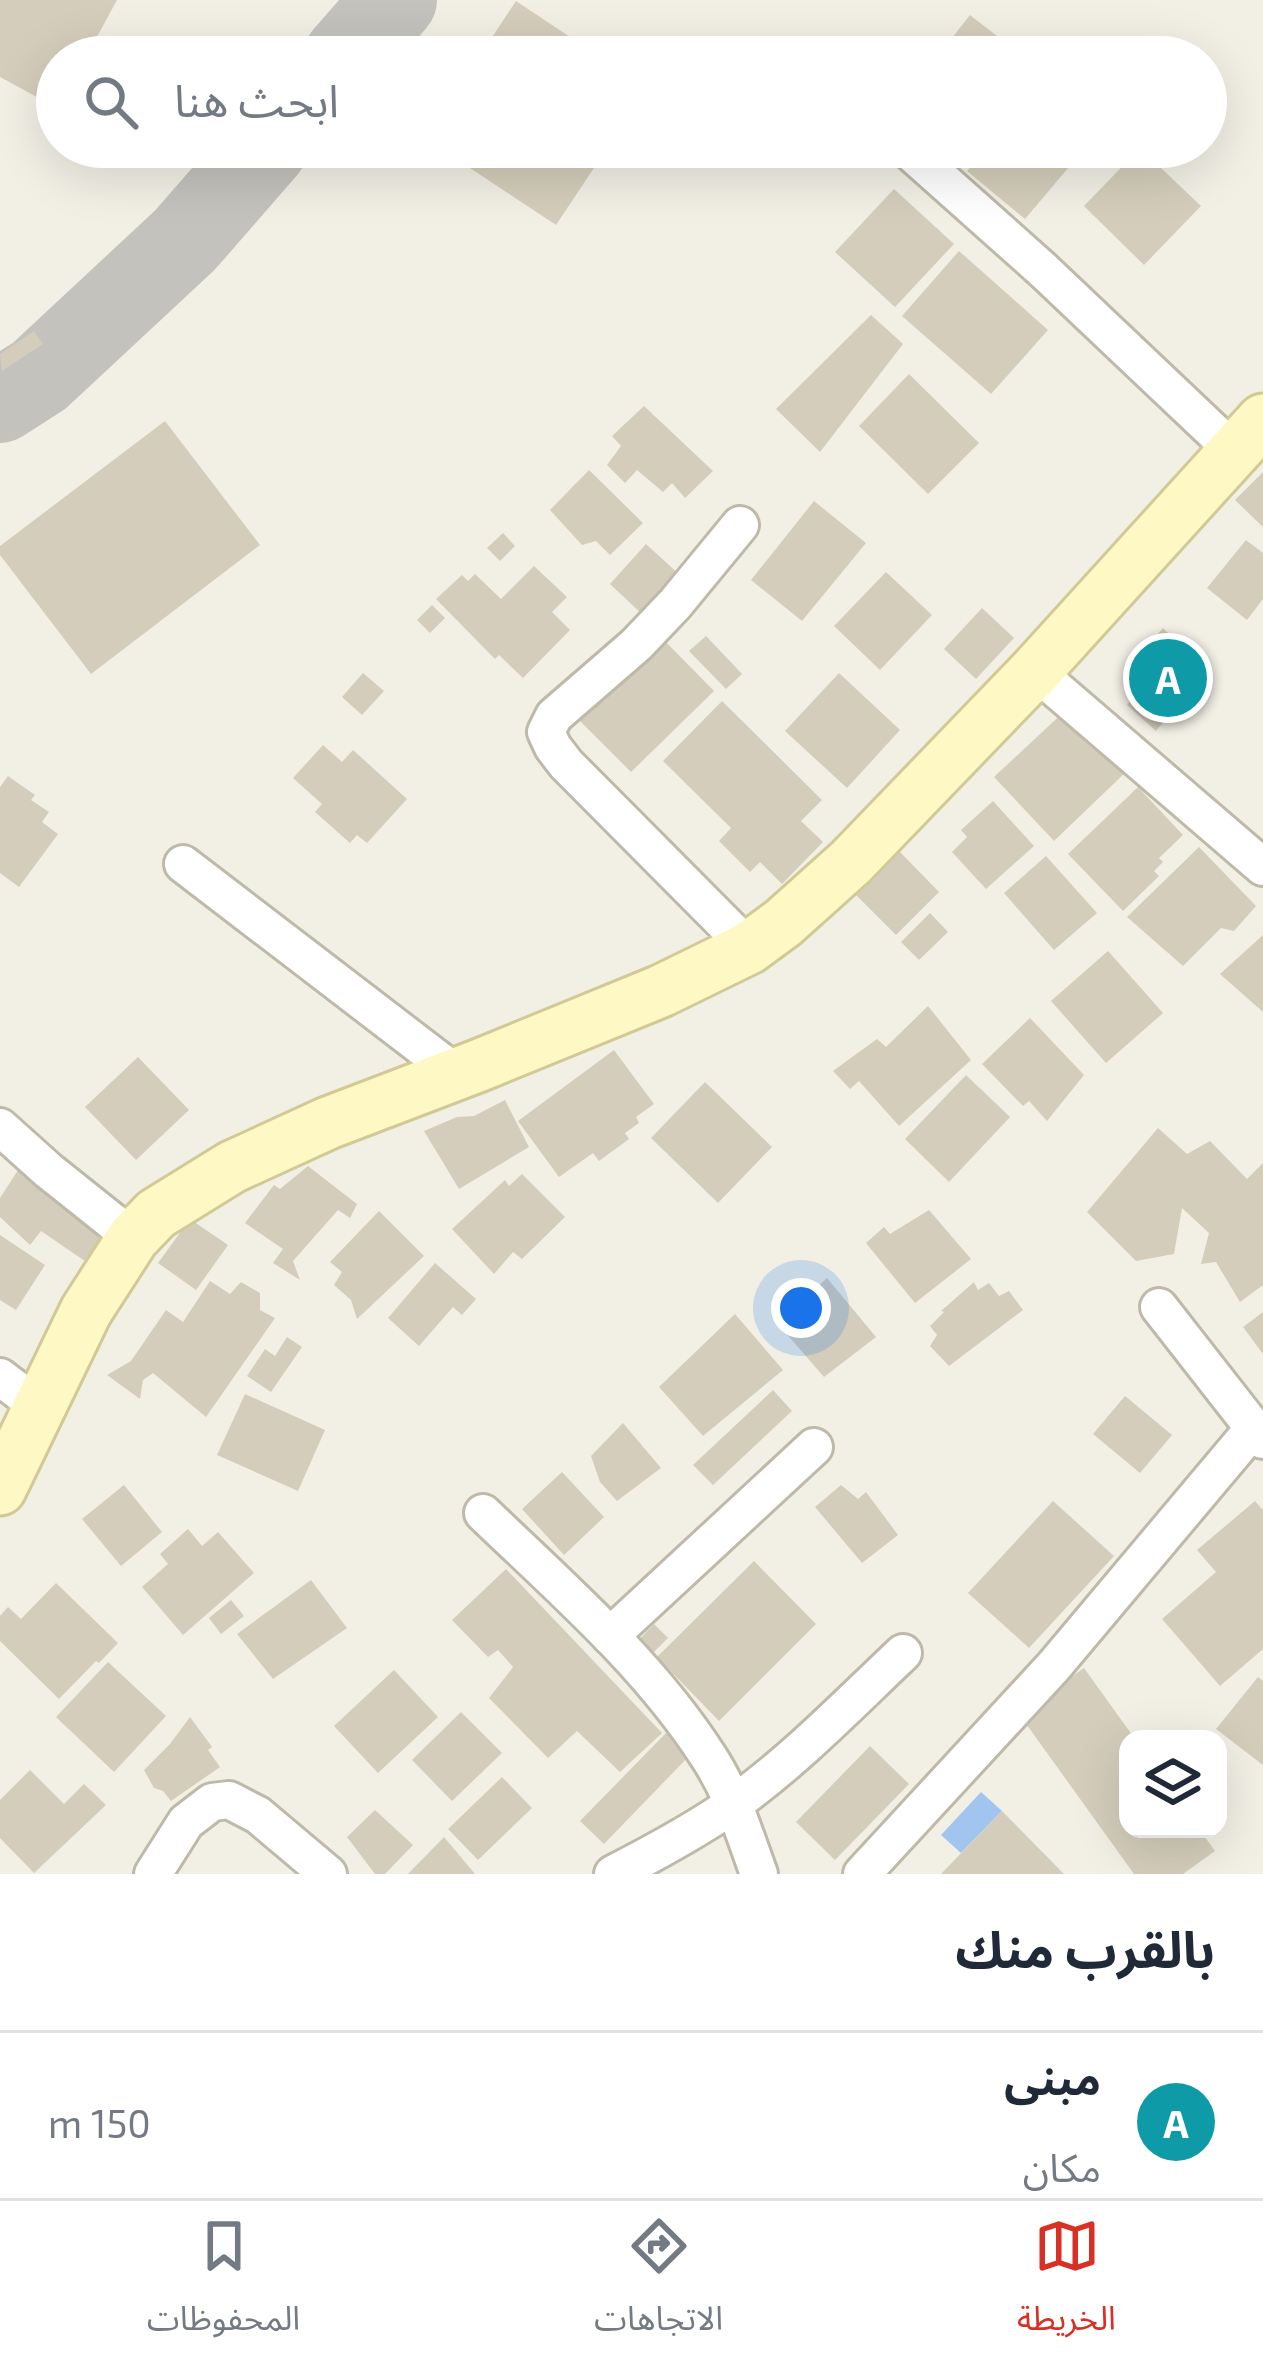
<!DOCTYPE html>
<html lang="ar">
<head>
<meta charset="utf-8">
<style>
  body { margin:0; font-family:"Exo 2","Noto Sans Arabic",sans-serif; background:#f6f6f7; color:#1f2937; direction:rtl }
  .controls { position:absolute; right:36px; bottom:36px; display:grid; overflow:hidden; border-radius:24px; box-shadow:0 12px 48px #0002 }
  .controls button { width:108px; height:108px; display:grid; place-items:center; padding:0; border:0; border-bottom:3px solid #e0e1e3; background:#fff; color:#1f2937; font:60px sans-serif }
  .you { position:absolute; left:801px; top:1308px; width:42px; height:42px; margin:-30px; border:9px solid #fff; border-radius:50%; background:#1a73e8; box-shadow:0 0 0 18px #1a73e833 }
  .badge { display:grid; place-items:center; width:78px; height:78px; border-radius:50%; background:#d93025; color:#fff; font-size:39px; font-weight:700 }
  .pin { position:absolute; translate:-50% -50%; border:6px solid #fff; box-shadow:0 3px 12px #0006 }
  .list { margin:0; padding:0; list-style:none }
  h2 { display:flex; justify-content:space-between; align-items:center; height:156px; margin:0; padding:0 48px; font-size:51px }
  h2 small { font-size:39px; font-weight:400; color:#747a83 }
  .list li { display:grid; grid-template-columns:78px 1fr auto; gap:36px; align-items:center; box-sizing:border-box; height:168px; padding:0 48px; border-top:3px solid #e0e1e3 }
  .list b { display:block; font-size:45px; white-space:nowrap }
  .list p { margin:0; font-size:39px; white-space:nowrap; color:#747a83 }
  .list em { font-size:39px; font-style:normal; color:#747a83 }
  .icon { flex:none; width:66px; height:66px; fill:none; stroke:currentColor; stroke-width:2; stroke-linecap:round; stroke-linejoin:round }
  .map { position:relative; flex:none; width:1263px; height:1874px; overflow:hidden; direction:ltr }
  .search { position:absolute; background:#fff; box-shadow:0 12px 48px #0002; left:36px; right:36px; top:36px; height:132px; display:flex; align-items:center; gap:30px; box-sizing:border-box; padding:0 42px; border-radius:66px; color:#747a83; font-size:45px }
  .sheet { height:324px; background:#fff }
  nav { display:flex; justify-content:space-around; align-items:center; box-sizing:border-box; height:168px; border-top:3px solid #e0e1e3; background:#fff; font-size:33px; color:#747a83 }
  nav a { display:grid; justify-items:center; gap:6px }
  nav .on { color:#d93025 }
  .map>svg:first-child { display:block }
  .water { fill:#a2c5ef }
  .lines { fill:none; stroke-linecap:round; stroke-linejoin:round }
  .taxiway { stroke:#c4c2bd; stroke-width:84 }
  .building { fill:#d4cdbb }
  .minor-casing { stroke:#beb9a8; stroke-width:42 }
  .secondary-casing { stroke:#d2ca96; stroke-width:57 }
  .minor { stroke:#fff; stroke-width:36 }
  .secondary { stroke:#fef8c4; stroke-width:51 }
</style>
</head>
<body>
<div class="map">
<svg width="1263" height="1874" viewBox="0 0 1263 1874">
  <rect width="100%" height="100%" fill="#f2f0e5"/>
  <polygon class="water" points="981,1792 1002,1811 961,1853 941,1835"/>
  <g class="lines">
    <g class="taxiway">
      <polyline points="345,57 395,0"/>
      <polyline points="0,401 39,376 185,240 266,147"/>
    </g>
  </g>
  <g class="building">
    <polygon points="0,0 117,0 86,57 57,57 57,108 0,77"/>
    <polygon points="516,1 600,57 479,57"/>
    <polygon points="970,15 1024,57 937,57"/>
    <polygon points="438,147 608,147 556,225"/>
    <polygon points="988,147 1046,147 1069,167 1025,219 967,171"/>
    <polygon points="1140,148 1201,206 1144,265 1084,206"/>
    <polygon points="894,189 954,244 895,307 835,252"/>
    <polygon points="959,251 1048,330 991,394 902,316"/>
    <polygon points="871,315 903,344 820,452 776,409"/>
    <polygon points="34,331 43,344 2,371 0,354"/>
    <polygon points="909,374 979,443 928,494 859,426"/>
    <polygon points="644,406 713,471 685,498 672,483 663,492 637,470 625,483 607,465 621,446 612,436"/>
    <polygon points="165,421 260,545 91,674 0,555 0,546"/>
    <polygon points="589,470 643,523 610,555 596,541 582,545 550,510"/>
    <polygon points="1263,472 1263,527 1235,500"/>
    <polygon points="814,501 866,543 802,621 751,580"/>
    <polygon points="503,533 515,546 500,561 487,548"/>
    <polygon points="1246,540 1263,553 1263,599 1247,620 1207,588"/>
    <polygon points="646,544 682,577 645,617 610,584"/>
    <polygon points="534,566 567,597 552,612 570,630 523,678 499,655 495,659 436,599 462,575 468,581 475,574 501,599"/>
    <polygon points="886,572 932,615 880,670 834,626"/>
    <polygon points="432,605 445,618 430,633 417,620"/>
    <polygon points="982,608 1014,638 976,679 944,649"/>
    <polygon points="1163,628 1206,671 1156,731 1127,705 1142,685 1127,667"/>
    <polygon points="706,636 742,674 726,689 689,651"/>
    <polygon points="663,639 714,691 631,772 580,721"/>
    <polygon points="363,673 384,691 362,715 342,697"/>
    <polygon points="839,673 900,730 847,788 785,731"/>
    <polygon points="722,701 822,800 801,821 823,842 782,884 760,862 750,872 719,841 731,828 663,761"/>
    <polygon points="1069,707 1128,770 1054,841 994,777"/>
    <polygon points="323,745 342,762 353,750 407,799 367,843 357,835 350,843 315,812 322,804 293,778"/>
    <polygon points="8,776 35,795 31,800 49,812 42,822 58,834 19,887 0,873 0,787"/>
    <polygon points="1138,787 1183,835 1159,858 1163,862 1154,871 1159,876 1123,911 1068,854"/>
    <polygon points="993,801 1034,846 986,889 952,852 967,837 961,830"/>
    <polygon points="1199,847 1256,906 1234,931 1221,928 1183,966 1127,917"/>
    <polygon points="899,851 939,892 896,935 855,894"/>
    <polygon points="1046,856 1097,913 1054,950 1004,893"/>
    <polygon points="930,913 948,932 919,960 901,942"/>
    <polygon points="1263,935 1263,1012 1220,974"/>
    <polygon points="1108,951 1163,1013 1106,1063 1051,1001"/>
    <polygon points="928,1006 971,1060 899,1126 859,1081 850,1089 833,1071 877,1039 886,1047"/>
    <polygon points="1030,1018 1084,1075 1047,1121 1029,1101 1023,1106 982,1064"/>
    <polygon points="614,1050 654,1104 636,1117 639,1123 625,1133 629,1139 599,1161 593,1153 559,1177 518,1121"/>
    <polygon points="138,1057 189,1110 136,1160 85,1107"/>
    <polygon points="966,1075 1010,1117 949,1182 905,1139"/>
    <polygon points="705,1082 772,1147 718,1203 651,1138"/>
    <polygon points="505,1100 529,1147 459,1189 424,1131 457,1117 474,1116"/>
    <polygon points="1158,1128 1187,1154 1210,1141 1247,1179 1263,1163 1263,1285 1240,1302 1216,1262 1201,1264 1209,1233 1182,1208 1174,1254 1136,1261 1087,1212"/>
    <polygon points="22,1164 124,1237 98,1270 41,1231 30,1245 0,1217 0,1198"/>
    <polygon points="308,1166 357,1204 350,1218 338,1210 293,1261 300,1280 273,1263 283,1249 245,1223 274,1185 280,1189"/>
    <polygon points="522,1174 565,1217 522,1259 513,1252 494,1274 452,1229 505,1180 509,1186"/>
    <polygon points="929,1210 971,1259 915,1303 866,1243 884,1227 890,1234"/>
    <polygon points="379,1211 424,1256 357,1319 351,1300 334,1285 342,1272 330,1262"/>
    <polygon points="190,1219 228,1245 196,1290 158,1263"/>
    <polygon points="0,1235 45,1265 16,1310 0,1300"/>
    <polygon points="435,1263 476,1299 462,1315 453,1307 419,1346 388,1318"/>
    <polygon points="827,1278 876,1337 824,1377 778,1324"/>
    <polygon points="210,1281 230,1294 241,1282 260,1293 260,1310 275,1318 206,1417 153,1373 143,1380 140,1399 107,1375 131,1361 166,1310 183,1322"/>
    <polygon points="974,1282 978,1290 989,1283 999,1296 1009,1291 1023,1310 949,1366 930,1346 937,1335 930,1326 944,1312 941,1311"/>
    <polygon points="1263,1312 1263,1354 1243,1327"/>
    <polygon points="735,1314 783,1370 703,1436 659,1387"/>
    <polygon points="287,1337 302,1347 271,1392 247,1376 265,1349 275,1356"/>
    <polygon points="773,1390 792,1411 713,1485 693,1465"/>
    <polygon points="245,1394 325,1430 298,1491 217,1455"/>
    <polygon points="1125,1396 1172,1435 1140,1473 1093,1434"/>
    <polygon points="623,1423 661,1468 617,1501 600,1482 591,1456"/>
    <polygon points="562,1472 604,1517 564,1555 522,1509"/>
    <polygon points="124,1485 162,1532 121,1566 82,1519"/>
    <polygon points="841,1485 858,1499 866,1492 898,1535 862,1563 815,1507"/>
    <polygon points="1053,1501 1114,1556 1029,1648 968,1593"/>
    <polygon points="1255,1501 1263,1510 1263,1649 1220,1686 1162,1619 1216,1572 1197,1550"/>
    <polygon points="188,1529 202,1546 218,1532 254,1573 183,1635 142,1587 168,1564 160,1554"/>
    <polygon points="754,1561 816,1624 719,1721 657,1657"/>
    <polygon points="506,1569 662,1733 620,1772 577,1731 548,1758 489,1698 513,1667 498,1650 488,1657 452,1620"/>
    <polygon points="311,1580 347,1628 273,1679 237,1634"/>
    <polygon points="56,1583 118,1643 99,1663 96,1661 59,1699 0,1641 0,1616 8,1607 21,1619"/>
    <polygon points="231,1600 244,1616 221,1634 209,1618"/>
    <polygon points="654,1624 668,1638 647,1659 633,1646"/>
    <polygon points="108,1662 166,1716 114,1772 56,1717"/>
    <polygon points="1084,1668 1135,1739 1128,1739 1128,1829 1199,1829 1215,1851 1183,1874 1134,1874 1019,1714"/>
    <polygon points="394,1670 438,1717 378,1773 334,1726"/>
    <polygon points="1258,1677 1263,1681 1263,1765 1216,1729"/>
    <polygon points="461,1712 502,1753 452,1801 412,1760"/>
    <polygon points="190,1717 212,1747 208,1750 220,1767 171,1801 163,1791 154,1788 144,1770 170,1744"/>
    <polygon points="668,1731 691,1754 604,1844 580,1821"/>
    <polygon points="870,1746 909,1784 835,1860 796,1822"/>
    <polygon points="30,1770 64,1804 84,1784 106,1805 34,1873 0,1838 0,1800"/>
    <polygon points="502,1777 532,1808 478,1860 448,1829"/>
    <polygon points="375,1810 413,1845 385,1874 375,1874 347,1837"/>
    <polygon points="1002,1811 1064,1874 941,1874"/>
    <polygon points="444,1837 475,1874 408,1874"/>
  </g>
  <g class="lines">
    <defs>
      <g id="minor">
        <polyline points="905,147 1043,270 1234,451"/>
        <polyline points="740,525 675,604 636,645 554,716 546,732 553,747 566,764 749,948"/>
        <polyline points="1035,671 1263,867"/>
        <polyline points="183,864 457,1074"/>
        <polyline points="0,1127 49,1171 133,1238"/>
        <polyline points="1159,1307 1263,1440"/>
        <polyline points="0,1377 38,1406"/>
        <path d="M483 1513C562 1589 648 1663 708 1756 732 1792 744 1833 759 1874"/>
        <polyline points="610,1636 814,1447"/>
        <polyline points="153,1874 186,1822 212,1802 229,1800 258,1815 328,1874"/>
        <path d="M613 1874C654 1853 697 1830 735 1803 796 1759 849 1704 903 1653"/>
        <polyline points="862,1874 1054,1666 1254,1428"/>
      </g>
      <polyline id="secondary" points="0,1489 86,1311 133,1238 156,1214 232,1167 328,1123 480,1065 661,991 749,948 783,923 851,862 1035,671 1263,420"/>
    </defs>
    <use href="#minor" class="minor-casing"/>
    <use href="#secondary" class="secondary-casing"/>
    <use href="#minor" class="minor"/>
    <use href="#secondary" class="secondary"/>
  </g>
</svg>
<div class="controls">
<button><svg class="icon" aria-label="layers" viewBox="0 0 24 24"><path d="M12 4l9 5-9 5-9-5zM3 14l9 5 9-5"/></svg></button>
</div>
<div class="you"></div>
<div class="pin badge" style="left:1168px;top:678px;background:#0f9aa8">A</div>
<div class="search"><svg class="icon" aria-label="search" viewBox="0 0 24 24"><circle cx="10" cy="10" r="6"/><path d="M15 15l6 6"/></svg>ابحث هنا</div>
</div>
<section class="sheet">
<h2>بالقرب منك<small></small></h2>
<ul class="list">
<li><span class="badge" style="background:#0f9aa8">A</span><div><b>مبنى</b><p>مكان</p></div><em>150 m</em></li>
</ul>
</section>
<nav>
<a class="on"><svg class="icon" aria-label="map" viewBox="0 0 24 24"><path d="M3 6l6-2 6 2 6-2v14l-6 2-6-2-6 2zM9 4v14M15 6v14"/></svg>الخريطة</a>
<a><svg class="icon" aria-label="directions" viewBox="0 0 24 24"><path d="M12 3l9 9-9 9-9-9zM9 14v-3h6M13 9l2 2-2 2"/></svg>الاتجاهات</a>
<a><svg class="icon" aria-label="saved" viewBox="0 0 24 24"><path d="M7 4h10v16l-5-4-5 4z"/></svg>المحفوظات</a>
</nav>
</body>
</html>
